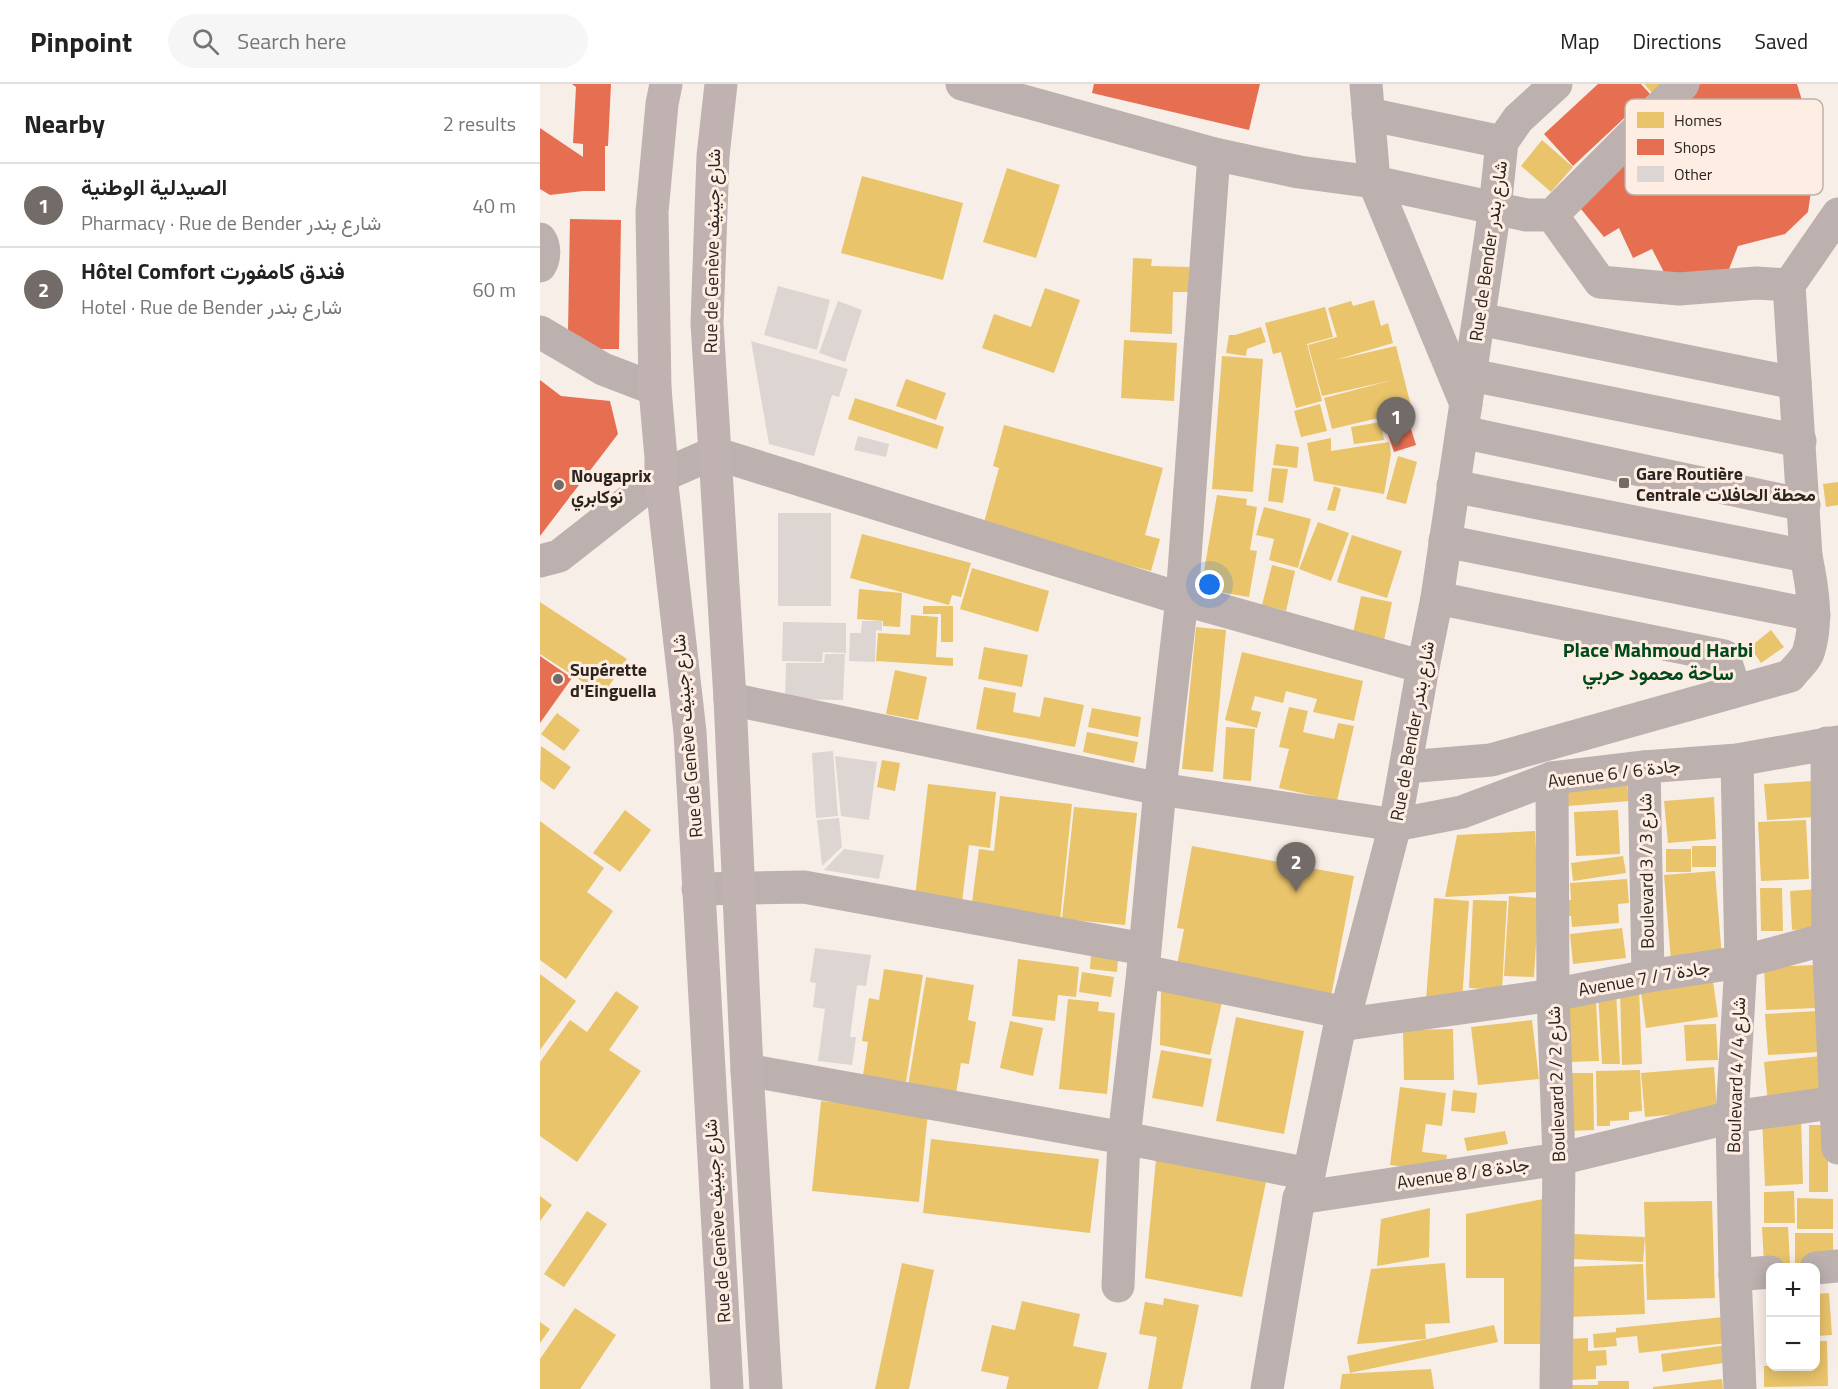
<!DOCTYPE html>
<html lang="en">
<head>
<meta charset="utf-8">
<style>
  body { margin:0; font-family:"Titillium Web",Vazirmatn,sans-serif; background:#f6f6f6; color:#222 }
  .controls { position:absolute; right:18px; bottom:18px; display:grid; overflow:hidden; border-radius:12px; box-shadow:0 3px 15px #0003 }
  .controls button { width:54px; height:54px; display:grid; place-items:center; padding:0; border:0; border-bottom:2px solid #e0e0e0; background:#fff; color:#222; font:30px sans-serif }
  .you { position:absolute; left:670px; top:501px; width:21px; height:21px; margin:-15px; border:4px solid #fff; border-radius:50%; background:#1a73e8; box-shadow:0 0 0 9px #1a73e833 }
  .badge { display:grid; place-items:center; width:39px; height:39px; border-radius:50%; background:#736b67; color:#fff; font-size:20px; font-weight:700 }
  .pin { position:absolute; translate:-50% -50px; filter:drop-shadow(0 2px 3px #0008) }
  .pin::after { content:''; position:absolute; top:32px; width:21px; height:18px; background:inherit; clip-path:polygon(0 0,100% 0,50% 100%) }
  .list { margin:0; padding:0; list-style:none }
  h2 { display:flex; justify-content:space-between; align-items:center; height:78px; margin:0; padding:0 24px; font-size:26px }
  h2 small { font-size:20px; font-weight:400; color:#767676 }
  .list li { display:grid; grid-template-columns:39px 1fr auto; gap:18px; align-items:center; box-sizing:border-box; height:84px; padding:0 24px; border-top:2px solid #e0e0e0 }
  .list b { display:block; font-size:22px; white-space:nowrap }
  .list p { margin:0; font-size:20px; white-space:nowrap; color:#767676 }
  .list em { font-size:20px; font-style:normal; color:#767676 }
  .icon { flex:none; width:33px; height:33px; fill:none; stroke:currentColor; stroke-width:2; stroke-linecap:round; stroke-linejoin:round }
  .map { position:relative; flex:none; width:1298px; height:1305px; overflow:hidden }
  header { display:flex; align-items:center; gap:36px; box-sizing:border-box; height:84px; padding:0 30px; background:#fff; border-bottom:2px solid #e0e0e0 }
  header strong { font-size:28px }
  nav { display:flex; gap:33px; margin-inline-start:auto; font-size:21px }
  .search { width:420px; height:54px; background:#f6f6f6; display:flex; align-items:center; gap:15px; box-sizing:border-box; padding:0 21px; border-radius:33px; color:#767676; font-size:22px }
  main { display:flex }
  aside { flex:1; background:#fff }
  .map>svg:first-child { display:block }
  .homes { fill:#e9c46a }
  .shops { fill:#e76f51 }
  .building { fill:#ddd5d1 }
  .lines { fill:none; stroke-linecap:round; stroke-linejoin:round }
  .minor { stroke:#bcb1af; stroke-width:33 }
  .major { stroke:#bfb2b0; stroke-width:33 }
  .poi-dot { fill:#736b67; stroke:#feede2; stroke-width:2 }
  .labels { text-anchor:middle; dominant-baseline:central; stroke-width:6; stroke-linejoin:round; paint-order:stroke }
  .street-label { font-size:18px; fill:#2b2521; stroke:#feede2 }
  .poi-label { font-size:18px; font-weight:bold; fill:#2b2521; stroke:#feede2; text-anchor:start }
  .neighbourhood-label { font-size:20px; font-weight:bold; fill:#00491c; stroke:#feede2 }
  .key { fill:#feede2; stroke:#bfb1a8; stroke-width:1.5 }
  .key-label { font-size:16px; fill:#2b2521 }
</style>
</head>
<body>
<header>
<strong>Pinpoint</strong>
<div class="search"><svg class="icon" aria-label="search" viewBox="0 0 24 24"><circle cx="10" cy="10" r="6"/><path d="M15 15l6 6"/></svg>Search here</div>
<nav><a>Map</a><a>Directions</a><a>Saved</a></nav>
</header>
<main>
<aside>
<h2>Nearby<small>2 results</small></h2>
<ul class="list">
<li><span class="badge">1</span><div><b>الصيدلية الوطنية</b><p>Pharmacy · Rue de Bender شارع بندر</p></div><em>40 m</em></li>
<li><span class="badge">2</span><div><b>Hôtel Comfort فندق كامفورت</b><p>Hotel · Rue de Bender شارع بندر</p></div><em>60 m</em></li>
</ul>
</aside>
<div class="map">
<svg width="1298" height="1305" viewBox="0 0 1298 1305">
  <rect width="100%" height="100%" fill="#f8eee8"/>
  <g class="homes">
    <polygon points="1104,0 1124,0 1113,10"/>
    <polygon points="1002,56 1033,83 1011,108 981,82"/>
    <polygon points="467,84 520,101 496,174 443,158"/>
    <polygon points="322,92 423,119 403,196 301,169"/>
    <polygon points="593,174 612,175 611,182 649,183 649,208 633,208 632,250 590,248"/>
    <polygon points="505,204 540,216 514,289 442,264 454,230 491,243"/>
    <polygon points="834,216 841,242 848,239 853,259 795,276 856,262 872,326 792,345 784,314 853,296 782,312 768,261 797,253 788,224 811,217 813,222"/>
    <polygon points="785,223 793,253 767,260 782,317 756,324 741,268 733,270 725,239"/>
    <polygon points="721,243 726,258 707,265 706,272 686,269 689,251 695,251"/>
    <polygon points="584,256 637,259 634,317 581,314"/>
    <polygon points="682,272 723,275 713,408 672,405"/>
    <polygon points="366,295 406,309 396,336 356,322"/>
    <polygon points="315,314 404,343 397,365 308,335"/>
    <polygon points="780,320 787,347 761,353 754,327"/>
    <polygon points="841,338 844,356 814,360 811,343"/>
    <polygon points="464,341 623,384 605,451 620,455 611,487 443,442 459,384 453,382"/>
    <polygon points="791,354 791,367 849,358 851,370 844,410 774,397 767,359"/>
    <polygon points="736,360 759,363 757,384 733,381"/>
    <polygon points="858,372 877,378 866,420 846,415"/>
    <polygon points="732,384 748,385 743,419 728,417"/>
    <polygon points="1298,398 1298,421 1286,423 1283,400"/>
    <polygon points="794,402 801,405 795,427 787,426"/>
    <polygon points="677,411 707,415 706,421 717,423 710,466 717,467 709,513 661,505"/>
    <polygon points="724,423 771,435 758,484 729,476 734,455 716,451"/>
    <polygon points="778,438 809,449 791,497 759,485"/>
    <polygon points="322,450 431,479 421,513 412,511 409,521 310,494"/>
    <polygon points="812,451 862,467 847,514 797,498"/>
    <polygon points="732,481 755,487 746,527 722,521"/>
    <polygon points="432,484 509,507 498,548 420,525"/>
    <polygon points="319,505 362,509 360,543 343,542 343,537 317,535"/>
    <polygon points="821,512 852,518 843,561 812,554"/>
    <polygon points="0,518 87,575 63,611 0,570"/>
    <polygon points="383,522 413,522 413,558 401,558 401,530 383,530"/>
    <polygon points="371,531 398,533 396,573 413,574 413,582 336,577 338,549 370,551"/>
    <polygon points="656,543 686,546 673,688 642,685"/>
    <polygon points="1231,546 1244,563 1221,579 1210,563"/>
    <polygon points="444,563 488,571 482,603 438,595"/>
    <polygon points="702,568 823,597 814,637 773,628 777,615 746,607 743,619 715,612 711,626 721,628 717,644 685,636"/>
    <polygon points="355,586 387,593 378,636 346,630"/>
    <polygon points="444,603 476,609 473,628 500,633 504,613 544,621 535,663 436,645"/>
    <polygon points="749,623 768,627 763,648 794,655 798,639 814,642 797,717 739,704 749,665 739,663"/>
    <polygon points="552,624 601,633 598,653 548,643"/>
    <polygon points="17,629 40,646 24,667 1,650"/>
    <polygon points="686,643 715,645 711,697 683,695"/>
    <polygon points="547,648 598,658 594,679 543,668"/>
    <polygon points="1,662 31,683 14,706 0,696"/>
    <polygon points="342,676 360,679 355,707 337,703"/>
    <polygon points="1273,697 1275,733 1227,736 1224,700"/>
    <polygon points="1087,698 1089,717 1028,722 1027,703"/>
    <polygon points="388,700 456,708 450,764 429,761 422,818 375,813"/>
    <polygon points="460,712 532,720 520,836 431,826 439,765 454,767"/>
    <polygon points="1174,713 1176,755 1128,759 1124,717"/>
    <polygon points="534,723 597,729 585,841 522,835"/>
    <polygon points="85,726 111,746 80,788 53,769"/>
    <polygon points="1078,726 1080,770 1036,772 1034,728"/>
    <polygon points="1266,736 1269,795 1221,797 1218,738"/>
    <polygon points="0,737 64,784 47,808 73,827 26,895 0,876"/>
    <polygon points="995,747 998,808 905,813 917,751"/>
    <polygon points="652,762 814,792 790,918 637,881 644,845 637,844"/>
    <rect x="1152" y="762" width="24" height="21"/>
    <rect x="1126" y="765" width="25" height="23"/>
    <polygon points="1083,772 1086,789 1033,797 1031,779"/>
    <polygon points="1175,787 1182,874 1131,877 1124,791"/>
    <polygon points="1087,795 1089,819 1078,820 1079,839 1032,843 1031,832 1023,832 1021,817 1031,816 1030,799"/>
    <polygon points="1220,804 1242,804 1243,847 1221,847"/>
    <polygon points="1279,805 1282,844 1252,846 1250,807"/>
    <polygon points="969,812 999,814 994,893 964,892"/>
    <polygon points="894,814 929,817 922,917 886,915"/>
    <polygon points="933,816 967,817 962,906 929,904"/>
    <polygon points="1082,844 1086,874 1033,880 1030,850"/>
    <polygon points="551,871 578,874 577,888 550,885"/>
    <polygon points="478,875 539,883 536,913 518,911 515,937 472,932"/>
    <polygon points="1275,881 1277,924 1226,926 1224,883"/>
    <polygon points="344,885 383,891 366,998 323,991 328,958 322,957 329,914 339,916"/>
    <polygon points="542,888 574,893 571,913 539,908"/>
    <polygon points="0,890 36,917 0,966"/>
    <polygon points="1172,890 1178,933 1106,944 1100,901"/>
    <polygon points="386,893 434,901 428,936 436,938 429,980 421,979 415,1015 367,1008"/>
    <polygon points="1099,904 1102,980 1082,981 1080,905"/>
    <polygon points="621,905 682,918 670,971 620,961"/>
    <polygon points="76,907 99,923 69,966 101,987 37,1078 0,1052 0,978 30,936 47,948"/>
    <polygon points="1076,907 1080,980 1062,980 1058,908"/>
    <polygon points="528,915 559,918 558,927 575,929 567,1010 519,1005"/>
    <polygon points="1056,917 1059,977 1028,978 1024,919"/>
    <polygon points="1277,927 1280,968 1228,971 1225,930"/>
    <polygon points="696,933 764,947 744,1050 676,1037"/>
    <polygon points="992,936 999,995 938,1001 931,943"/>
    <polygon points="470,937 503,944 493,992 460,984"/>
    <polygon points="1176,940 1178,976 1146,977 1144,941"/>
    <polygon points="913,945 914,996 864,996 863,946"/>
    <polygon points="621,966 672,975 663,1023 612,1014"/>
    <polygon points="1281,972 1286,1015 1228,1020 1224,978"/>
    <polygon points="1174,983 1177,1027 1105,1033 1101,989"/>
    <polygon points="1100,986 1102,1027 1089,1028 1089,1036 1070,1037 1070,1042 1057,1042 1056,987"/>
    <polygon points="1028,989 1053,989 1054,1046 1030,1047"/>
    <polygon points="860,1003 906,1009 902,1042 886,1040 882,1068 907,1071 905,1088 850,1081"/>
    <polygon points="913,1006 937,1009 935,1029 911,1027"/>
    <polygon points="281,1017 388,1028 379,1118 272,1107"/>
    <polygon points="1261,1034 1263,1100 1225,1102 1222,1035"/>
    <polygon points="1269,1041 1282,1041 1288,1066 1288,1108 1269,1108"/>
    <polygon points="965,1047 968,1060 927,1067 924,1054"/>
    <polygon points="391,1055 559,1075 550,1149 383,1129"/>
    <polygon points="616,1075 726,1098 702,1213 605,1194"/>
    <polygon points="1254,1107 1255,1139 1224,1139 1224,1108"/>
    <polygon points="0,1112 12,1121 0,1137"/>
    <polygon points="1257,1114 1293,1115 1293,1145 1257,1145"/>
    <polygon points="1003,1115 1002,1260 964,1260 964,1194 926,1194 926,1130"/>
    <polygon points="1172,1117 1175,1214 1107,1216 1104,1118"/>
    <polygon points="890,1124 889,1173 837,1182 841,1135"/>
    <polygon points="47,1127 67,1140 24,1203 4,1190"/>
    <polygon points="1222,1143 1248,1143 1250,1179 1224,1180"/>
    <rect x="1255" y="1149" width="38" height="32"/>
    <polygon points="1033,1150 1105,1153 1103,1178 1032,1175"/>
    <polygon points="362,1179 394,1186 369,1305 335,1305"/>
    <polygon points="905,1179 910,1239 885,1240 886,1255 817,1260 831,1185"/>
    <polygon points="1103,1180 1105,1230 1028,1233 1026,1183"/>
    <polygon points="1289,1209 1292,1251 1276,1252 1276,1210"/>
    <polygon points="1228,1213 1230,1213 1230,1229 1229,1229"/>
    <polygon points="624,1214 659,1221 642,1305 608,1305 617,1253 599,1250 605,1218 623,1221"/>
    <polygon points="482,1217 540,1230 533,1262 567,1269 558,1305 466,1305 469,1293 441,1287 452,1241 475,1246"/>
    <polygon points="35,1224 76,1251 40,1305 0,1305 0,1275"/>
    <polygon points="1184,1233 1187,1259 1099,1269 1097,1252 1076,1254 1077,1262 1054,1264 1053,1250 1076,1248 1076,1244"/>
    <polygon points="0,1238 10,1245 0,1259"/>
    <polygon points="954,1241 958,1258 810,1289 807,1272"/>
    <polygon points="1048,1254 1048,1267 1066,1266 1067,1281 1056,1282 1056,1295 1030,1296 1028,1255"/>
    <polygon points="1276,1257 1287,1257 1288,1302 1224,1303 1224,1282 1276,1282"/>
    <polygon points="1188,1261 1190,1278 1123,1288 1121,1270"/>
    <polygon points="891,1285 894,1305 800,1305 802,1290"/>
    <polygon points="1182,1295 1183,1305 1113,1305 1113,1303"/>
    <polygon points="1058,1297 1089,1297 1089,1305 1028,1305 1028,1301 1058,1301"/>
  </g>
  <g class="shops">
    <polygon points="32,0 71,0 68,62 65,62 65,107 43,107 10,111 0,105 0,44 43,73 43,60 33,59 36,3"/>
    <polygon points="554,0 720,0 709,46 552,9"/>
    <polygon points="1058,0 1101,0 1110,10 1033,82 1004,50"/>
    <polygon points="1160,0 1257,0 1277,66 1268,128 1245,150 1198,162 1186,193 1127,194 1112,165 1093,174 1079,144 1064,153 1036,119"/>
    <polygon points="30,135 81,136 79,265 50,265 28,247"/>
    <polygon points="0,296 21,312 70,317 78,350 0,452"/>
    <polygon points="867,332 876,361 854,368 844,339"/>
    <polygon points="0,572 32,594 0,639"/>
  </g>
  <g class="building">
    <polygon points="238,202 290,216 277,266 224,251"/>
    <polygon points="298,217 322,226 305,278 279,269"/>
    <polygon points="211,257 308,285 299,313 292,311 274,372 229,360"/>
    <polygon points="318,352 349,360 346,373 314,366"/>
    <rect x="238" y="429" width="53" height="93"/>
    <polygon points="322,537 342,537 342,547 336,546 335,578 309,577 310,549 321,549"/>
    <polygon points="243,538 306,539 306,569 283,568 282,578 242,577"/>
    <polygon points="285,570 305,570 303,616 245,615 246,579 284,579"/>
    <polygon points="293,667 298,732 276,734 272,669"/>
    <polygon points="295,672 337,678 329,736 301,732"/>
    <polygon points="299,734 302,763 282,782 277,736"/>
    <polygon points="304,765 344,771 339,795 284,786"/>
    <polygon points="275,864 331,871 326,902 317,901 310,953 316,953 312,981 278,977 285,925 273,923 276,899 270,898"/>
  </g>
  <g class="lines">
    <g class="minor">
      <polyline points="422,0 674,70 759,88 834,98 987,131 1012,131 1143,0"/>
      <polyline points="826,0 834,98 926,320"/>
      <polyline points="828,30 962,58"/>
      <polyline points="1012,131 1060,198 1139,205 1217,199 1249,201"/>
      <path d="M0 155C5 162 5 174 0 182"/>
      <polyline points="939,235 1255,299"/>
      <polyline points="0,248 63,285 115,305"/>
      <polyline points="931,291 1260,357"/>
      <polyline points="922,348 1264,421"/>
      <polyline points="913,402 1266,472"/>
      <polyline points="905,457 1274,531"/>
      <polyline points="0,477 19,472 121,392 174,369 642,515 883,583"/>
      <polyline points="897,514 1184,572 1195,607"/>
      <polyline points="190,615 620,705 855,741 922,728 1012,694 1104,683 1197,676 1298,658"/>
      <polyline points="1287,659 1288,853 1298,1064"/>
      <polyline points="1197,676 1201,878 1192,1033 1195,1191 1200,1305"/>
      <path d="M866 683 951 676 1250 592C1256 584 1267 575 1269 566 1278 536 1272 501 1266 472L1249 201 1298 130"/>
      <polyline points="1104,683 1108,892"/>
      <polyline points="1012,694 1013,911 1019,1075 1016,1305"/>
      <polyline points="158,805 264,803 604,865"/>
      <polyline points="603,887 806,929"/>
      <polyline points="800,941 1013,911 1108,892 1201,878 1298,852"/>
      <polyline points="207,986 584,1054 769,1090"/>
      <polyline points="759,1114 1019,1075 1192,1033 1298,1018"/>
      <polyline points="1276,1184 1298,1182"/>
      <polyline points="1195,1191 1230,1188"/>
      <polyline points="578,1202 584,1054 603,887 620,705 642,515 674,70"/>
      <polyline points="727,1305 759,1114 769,1090 800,941 806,929 855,741 883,583 897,514 955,124 962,58 978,35 1016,0"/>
    </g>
    <g class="major">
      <polyline points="126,0 122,20 112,128 115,305 121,374 121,392 150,648 187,1305"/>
      <polyline points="181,0 173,72 167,239 190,615 207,986 226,1305"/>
    </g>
  </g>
  <g class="poi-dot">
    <rect x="1078" y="393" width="12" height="12" rx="3"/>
    <circle cx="19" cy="401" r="6"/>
    <circle cx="18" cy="595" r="6"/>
  </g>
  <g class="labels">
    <g class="street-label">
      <text transform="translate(172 167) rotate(-89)">Rue de Genève شارع جينيف</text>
      <text transform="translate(948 167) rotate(-82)">Rue de Bender شارع بندر</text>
      <text transform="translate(872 647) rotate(-80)">Rue de Bender شارع بندر</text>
      <text transform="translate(147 652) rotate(-95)">Rue de Genève شارع جينيف</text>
      <text transform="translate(1074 689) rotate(-7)">Avenue 6 / جادة 6</text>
      <text transform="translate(1106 787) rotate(-91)">Boulevard 3 / شارع 3</text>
      <text transform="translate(1104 894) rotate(-10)">Avenue 7 / جادة 7</text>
      <text transform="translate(1196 991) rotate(-88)">Boulevard 4 / شارع 4</text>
      <text transform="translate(1016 1000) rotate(-92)">Boulevard 2 / شارع 2</text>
      <text transform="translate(923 1089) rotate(-8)">Avenue 8 / جادة 8</text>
      <text transform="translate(177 1137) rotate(-94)">Rue de Genève شارع جينيف</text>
    </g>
    <g class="poi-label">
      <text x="1096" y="389">Gare Routière<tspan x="1096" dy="21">Centrale محطة الحافلات</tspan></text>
      <text x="31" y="391">Nougaprix<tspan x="31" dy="21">نوكابري</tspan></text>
      <text x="30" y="585">Supérette<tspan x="30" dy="21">d'Einguella</tspan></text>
    </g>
    <g class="neighbourhood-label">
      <text x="1118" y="565">Place Mahmoud Harbi<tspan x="1118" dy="23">ساحة محمود حربي</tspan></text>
    </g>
  </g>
  <rect x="1085" y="15" width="198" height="96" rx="9" class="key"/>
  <rect x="1097" y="28" width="27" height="16" fill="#e9c46a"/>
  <rect x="1097" y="55" width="27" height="16" fill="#e76f51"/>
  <rect x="1097" y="82" width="27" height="16" fill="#ddd5d1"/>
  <g class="key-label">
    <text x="1134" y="42">Homes</text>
    <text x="1134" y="69">Shops</text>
    <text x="1134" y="96">Other</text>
  </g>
</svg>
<div class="controls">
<button>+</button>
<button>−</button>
</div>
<div class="you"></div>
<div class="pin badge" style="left:856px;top:363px">1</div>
<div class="pin badge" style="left:756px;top:808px">2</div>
</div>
</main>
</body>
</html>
